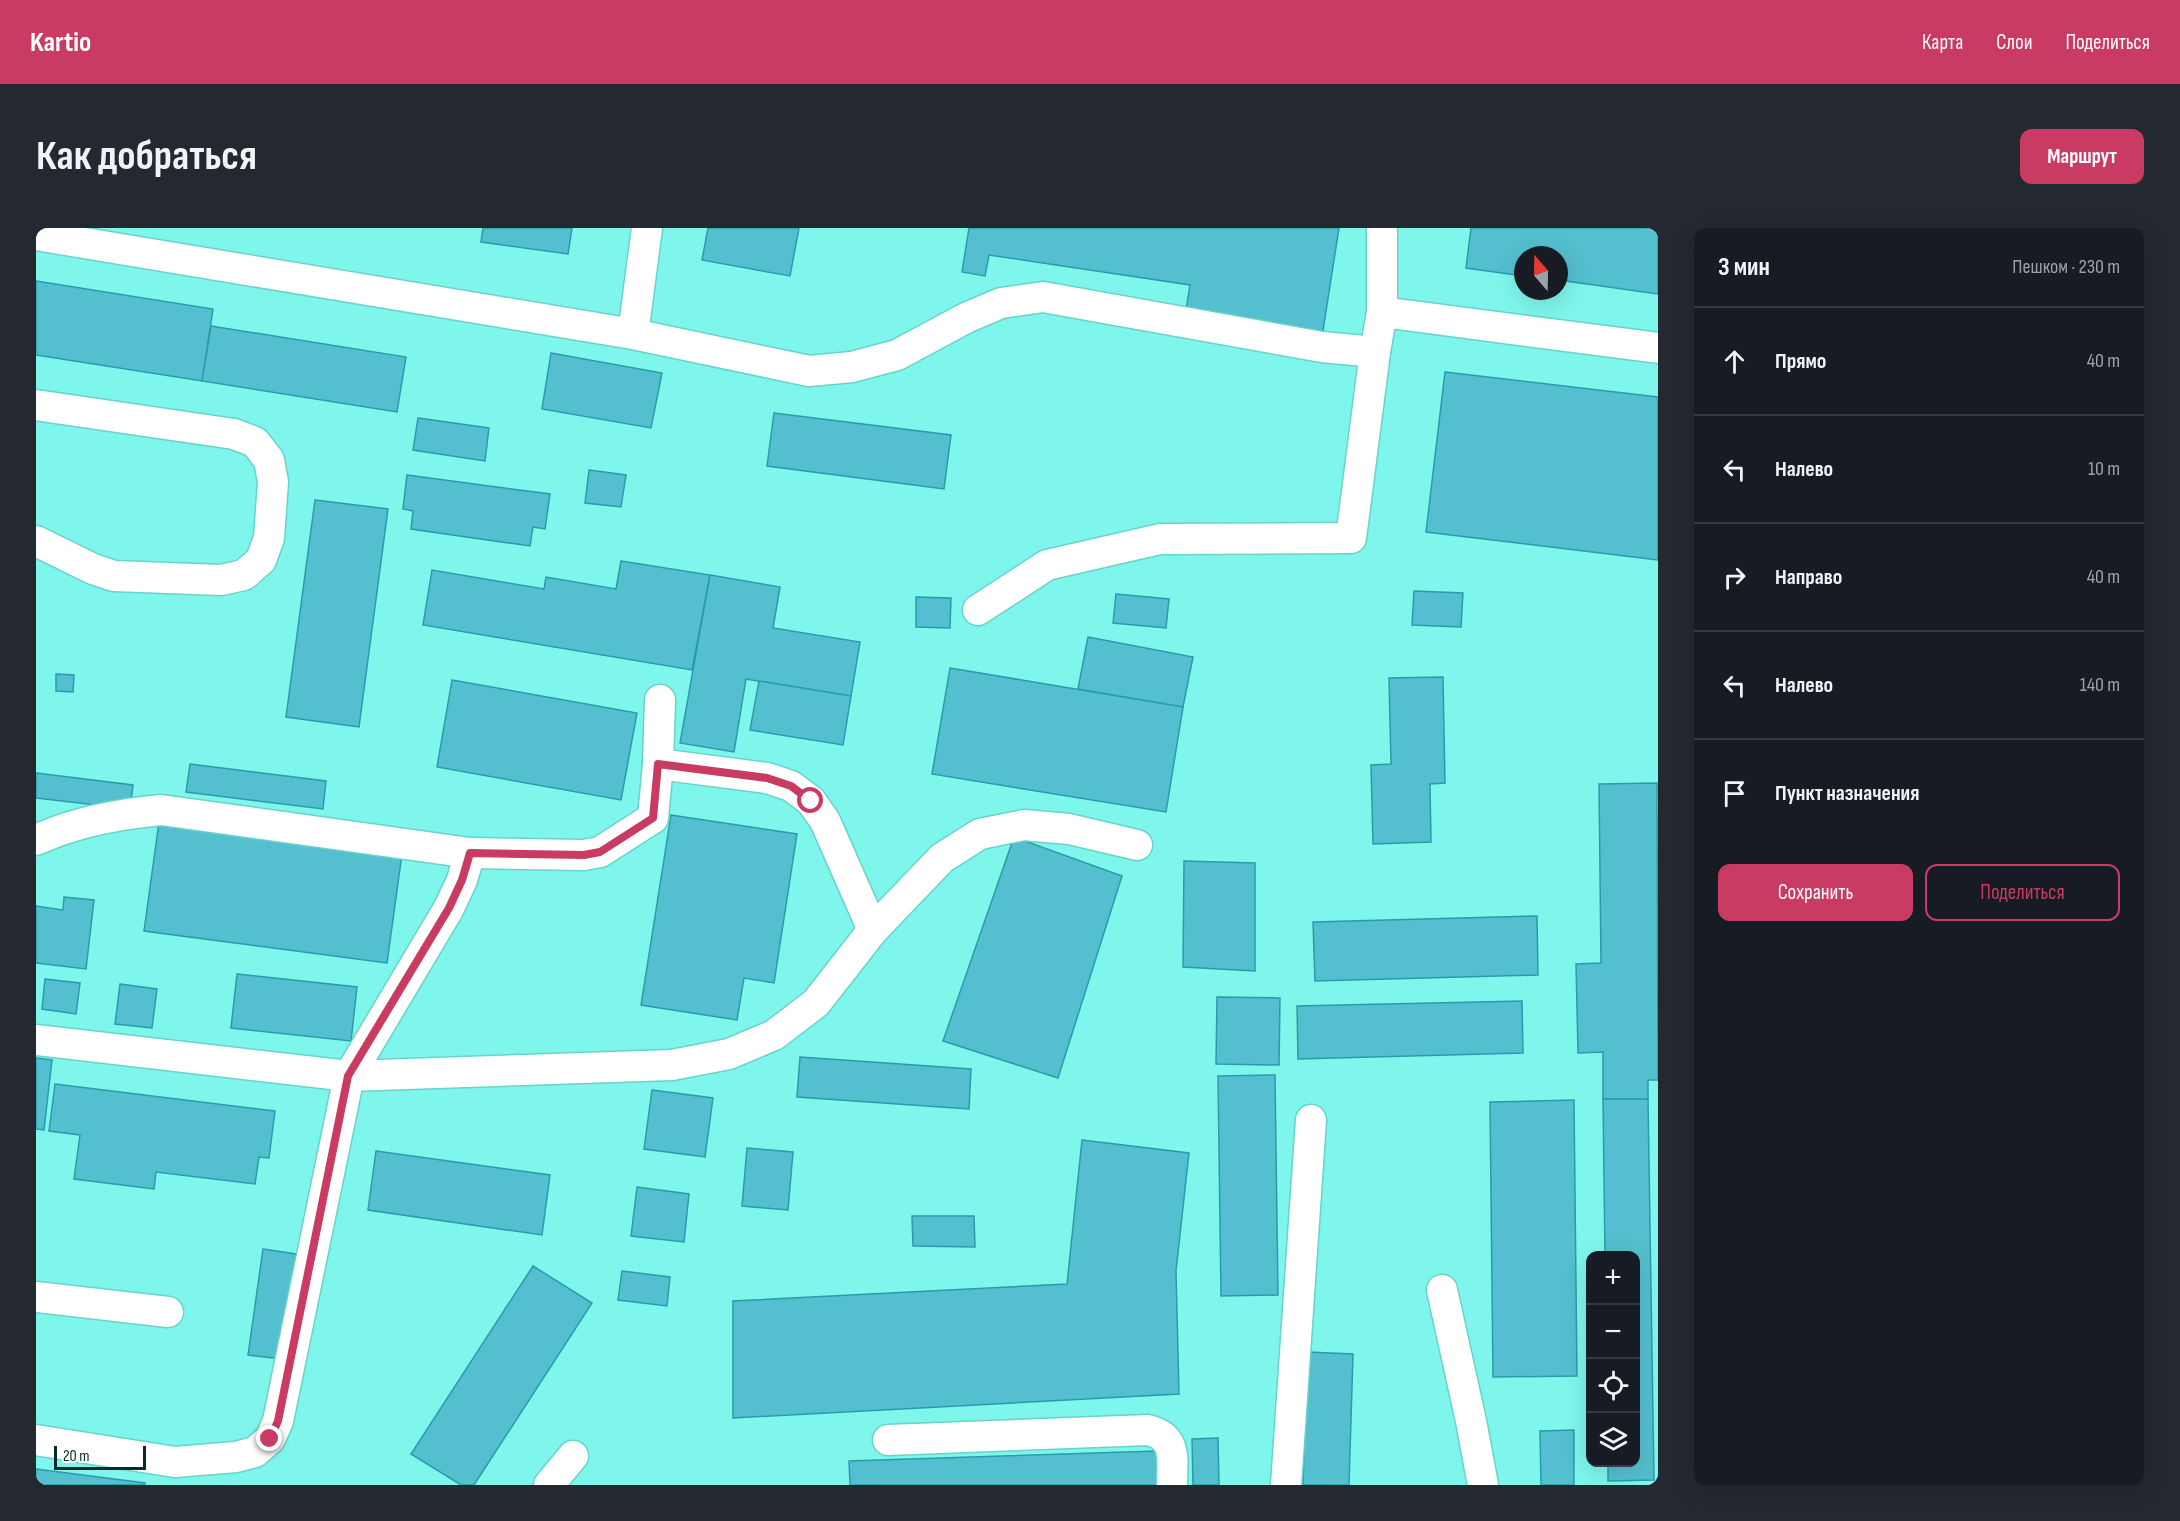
<!DOCTYPE html>
<html lang="ru">
<head>
<meta charset="utf-8">
<style>
  body { margin:0; font-family:"Sofia Sans Condensed",sans-serif; background:#242831; color:#f1f3f6 }
  .controls { position:absolute; right:18px; bottom:18px; display:grid; overflow:hidden; border-radius:12px; box-shadow:0 6px 24px #0002 }
  .controls button { width:54px; height:54px; display:grid; place-items:center; padding:0; border:0; border-bottom:2px solid #363941; background:#171b24; color:#f1f3f6; font:30px sans-serif }
  .compass { position:absolute; left:1478px; top:18px; width:54px; height:54px; border-radius:50%; background:#171b24; box-shadow:0 6px 24px #0002; rotate:340deg }
  .scale { position:absolute; left:18px; bottom:15px; width:92px; box-sizing:border-box; padding-left:6px; border:3px solid #082b29; border-top:0; font-size:16px; line-height:21px; white-space:nowrap; color:#082b29; -webkit-text-stroke:4px #fff; paint-order:stroke }
  .stop { position:absolute; width:18px; height:18px; margin:-14px; border:4px solid #c93b63; border-radius:50%; background:#fff }
  .stop.end { background:#c93b63; border-color:#fff; box-shadow:0 2px 6px #0008 }
  .list { margin:0; padding:0; list-style:none }
  h2 { display:flex; justify-content:space-between; align-items:center; height:78px; margin:0; padding:0 24px; font-size:26px }
  h2 small { font-size:20px; font-weight:400; color:#9ea1a6 }
  .list li { display:grid; grid-template-columns:39px 1fr auto; gap:18px; align-items:center; box-sizing:border-box; height:108px; padding:0 24px; border-top:2px solid #363941 }
  .list b { display:block; font-size:22px; white-space:nowrap }
  .list em { font-size:20px; font-style:normal; color:#9ea1a6 }
  .actions { display:flex; gap:12px; padding:18px 24px }
  .actions a { flex:1; padding:14px 0; border:2px solid #c93b63; border-radius:12px; text-align:center; font-size:21px; color:#c93b63 }
  .actions .main { background:#c93b63; color:#fff }
  .icon { flex:none; width:33px; height:33px; fill:none; stroke:currentColor; stroke-width:2; stroke-linecap:round; stroke-linejoin:round }
  .map { position:relative; flex:none; width:1622px; height:1257px; overflow:hidden; border-radius:12px }
  header { display:flex; align-items:center; gap:36px; box-sizing:border-box; height:84px; padding:0 30px; background:#c93b63; color:#fff }
  header strong { font-size:28px }
  nav { display:flex; gap:33px; margin-inline-start:auto; font-size:21px }
  .intro { display:flex; align-items:center; justify-content:space-between; box-sizing:border-box; height:144px; padding:0 36px }
  h1 { margin:0; font-size:42px }
  .button { padding:15px 27px; border-radius:12px; background:#c93b63; color:#fff; font-size:21px; font-weight:700 }
  main { display:flex; gap:36px; padding:0 36px }
  aside { flex:1; background:#171b24; border-radius:12px; box-shadow:0 6px 24px #0002 }
  .map>svg:first-child { display:block }
  .built { fill:#7ef6ec; fill-rule:evenodd }
  .building { fill:#54bfce; stroke:#299cab; stroke-width:1.5 }
  .lines { fill:none; stroke-linecap:round; stroke-linejoin:round }
  .minor-casing { stroke:#69d3ca; stroke-width:33 }
  .minor { stroke:#fff; stroke-width:30 }
  .route { stroke:#c93b63; stroke-width:8 }
</style>
</head>
<body>
<header>
<strong>Kartio</strong>
<nav><a>Карта</a><a>Слои</a><a>Поделиться</a></nav>
</header>
<div class="intro"><h1>Как добраться</h1><a class="button">Маршрут</a></div>
<main>
<div class="map">
<svg width="1622" height="1257" viewBox="0 0 1622 1257">
  <rect width="100%" height="100%" fill="#abfcf4"/>
  <path class="built" d="M0 0H1622V1257H0ZM1487 27H1523V63H1487ZM1554 1028H1600V1234H1554Z"/>
  <g class="building">
    <polygon points="447,0 536,0 532,26 445,14"/>
    <polygon points="672,0 763,0 754,48 666,32"/>
    <polygon points="933,0 1303,0 1286,109 1149,88 1154,57 953,27 949,48 926,44"/>
    <polygon points="1435,0 1622,0 1622,66 1523,52 1523,27 1487,27 1487,48 1430,40"/>
    <polygon points="0,53 177,81 166,153 0,127"/>
    <polygon points="175,98 370,129 361,184 166,153"/>
    <polygon points="515,125 626,145 615,200 506,181"/>
    <polygon points="1409,144 1622,169 1622,332 1390,304"/>
    <polygon points="738,185 915,207 908,261 731,238"/>
    <polygon points="382,190 453,200 449,233 377,222"/>
    <polygon points="553,242 590,247 585,279 549,275"/>
    <polygon points="371,247 514,266 509,301 497,299 494,318 375,301 377,283 367,281"/>
    <polygon points="279,272 352,281 323,499 250,489"/>
    <polygon points="585,333 674,347 656,442 387,397 396,342 508,361 510,349 580,361"/>
    <polygon points="674,347 744,359 737,400 824,414 815,468 710,451 698,524 644,515"/>
    <polygon points="1378,363 1427,365 1425,399 1376,397"/>
    <polygon points="1080,366 1133,371 1130,400 1077,395"/>
    <polygon points="880,369 915,370 914,400 880,399"/>
    <polygon points="1052,409 1157,429 1147,479 1042,461"/>
    <polygon points="914,440 1147,479 1130,584 896,546"/>
    <polygon points="20,446 38,447 37,464 20,463"/>
    <polygon points="1407,449 1409,555 1394,556 1395,614 1337,616 1335,537 1355,536 1353,450"/>
    <polygon points="416,452 601,485 585,572 401,539"/>
    <polygon points="723,453 815,468 807,517 714,502"/>
    <polygon points="154,536 290,553 287,581 150,564"/>
    <polygon points="0,545 97,557 94,581 0,570"/>
    <polygon points="1621,555 1622,852 1612,852 1612,871 1567,871 1567,824 1542,825 1540,736 1565,735 1563,556"/>
    <polygon points="635,587 761,606 738,755 708,750 701,792 605,777"/>
    <polygon points="123,594 366,626 351,735 108,703"/>
    <polygon points="978,609 1086,648 1022,850 907,813"/>
    <polygon points="1148,633 1219,635 1219,743 1147,739"/>
    <polygon points="28,669 58,672 50,741 0,735 0,678 27,682"/>
    <polygon points="1501,688 1502,747 1279,753 1277,694"/>
    <polygon points="201,746 321,759 315,813 195,800"/>
    <polygon points="9,751 44,755 40,786 6,781"/>
    <polygon points="84,756 121,761 116,800 79,796"/>
    <polygon points="1181,769 1244,770 1243,837 1180,836"/>
    <polygon points="1486,773 1487,825 1262,831 1261,778"/>
    <polygon points="764,829 935,841 933,881 761,869"/>
    <polygon points="0,830 16,832 8,902 0,901"/>
    <polygon points="1239,847 1242,1067 1185,1068 1182,848"/>
    <polygon points="19,856 239,883 233,930 223,929 219,956 120,944 118,961 38,951 44,907 13,903"/>
    <polygon points="616,862 677,870 669,929 608,921"/>
    <polygon points="1567,871 1612,871 1618,1252 1572,1253 1572,1234 1600,1234 1600,1028 1569,1028"/>
    <polygon points="1538,872 1541,1148 1457,1149 1454,874"/>
    <polygon points="1046,912 1153,925 1140,1043 1143,1166 697,1190 697,1073 1031,1056"/>
    <polygon points="711,920 757,924 752,982 706,978"/>
    <polygon points="340,923 514,947 506,1007 332,982"/>
    <polygon points="601,959 653,966 648,1014 595,1008"/>
    <polygon points="876,988 938,988 939,1019 877,1018"/>
    <polygon points="227,1021 260,1026 245,1131 212,1127"/>
    <polygon points="497,1038 556,1075 438,1257 425,1257 375,1226"/>
    <polygon points="586,1043 634,1049 631,1078 582,1072"/>
    <polygon points="1271,1124 1317,1126 1313,1257 1267,1257"/>
    <polygon points="1538,1202 1538,1257 1505,1257 1504,1203"/>
    <polygon points="1182,1210 1183,1257 1157,1257 1156,1211"/>
    <polygon points="1121,1223 1122,1257 814,1257 813,1233"/>
    <polygon points="0,1241 109,1255 109,1257 0,1257"/>
  </g>
  <g class="lines">
    <defs>
      <g id="minor">
        <polyline points="1346,0 1346,84"/>
        <polyline points="0,7 597,106 773,143 816,139 861,127 930,90 965,75 1007,69 1286,119 1339,124 1346,84 1622,120"/>
        <polyline points="597,106 611,0"/>
        <polyline points="0,177 198,206 219,214 233,232 237,254 233,310 225,332 208,347 185,352 78,348 57,341 0,313"/>
        <polyline points="942,382 1011,337 1124,311 1315,310 1339,124"/>
        <polyline points="622,536 731,550 755,558 775,573 789,593 837,702"/>
        <path d="M0 612C39 594 82 586 125 582L434 625"/>
        <polyline points="0,812 313,848 636,837 693,826 738,807 780,775 837,702 906,630 944,606 988,597 1033,601 1101,617"/>
        <polyline points="1406,1062 1435,1193 1447,1257"/>
        <polyline points="0,1069 132,1084"/>
        <polyline points="0,1212 139,1234 200,1229 219,1224 234,1211 242,1193 313,848 413,680 426,652 434,625 548,627 564,624 617,590 622,536 624,472"/>
        <path d="M852 1212 1112 1202C1142 1209 1136 1232 1136 1257"/>
        <polyline points="513,1257 537,1228"/>
        <polyline points="1250,1257 1275,892"/>
      </g>
    </defs>
    <use href="#minor" class="minor-casing"/>
    <use href="#minor" class="minor"/>
  </g>
  <g class="lines">
    <polyline class="route" points="234,1211 242,1193 312,848 413,680 426,652 434,625 548,627 564,624 617,590 622,536 731,550 755,558 775,573"/>
  </g>
</svg>
<div class="controls">
<button>+</button>
<button>−</button>
<button><svg class="icon" aria-label="locate" viewBox="0 0 24 24"><circle cx="12" cy="12" r="6"/><path d="M12 2v4M12 18v4M2 12h4M18 12h4"/></svg></button>
<button><svg class="icon" aria-label="layers" viewBox="0 0 24 24"><path d="M12 4l9 5-9 5-9-5zM3 14l9 5 9-5"/></svg></button>
</div>
<svg class="compass" viewBox="-18 -18 36 36"><path d="M0-13l5 13h-10z" fill="#e53935"/><path d="M0 13l5-13h-10z" fill="#9ea1a6"/></svg>
<div class="scale">20 m</div>
<div class="stop" style="left:775px;top:573px"></div>
<div class="stop end" style="left:234px;top:1211px"></div>
</div>
<aside>
<h2>3 мин<small>Пешком · 230 m</small></h2>
<ul class="list">
<li><svg class="icon" aria-label="ahead" viewBox="0 0 24 24"><path d="M12 20V5M6 11l6-6 6 6"/></svg><div><b>Прямо</b></div><em>40 m</em></li>
<li><svg class="icon" aria-label="left" viewBox="0 0 24 24"><path d="M17 20v-9H6M10 6l-5 5 5 5"/></svg><div><b>Налево</b></div><em>10 m</em></li>
<li><svg class="icon" aria-label="right" viewBox="0 0 24 24"><path d="M7 20v-9h11M14 6l5 5-5 5"/></svg><div><b>Направо</b></div><em>40 m</em></li>
<li><svg class="icon" aria-label="left" viewBox="0 0 24 24"><path d="M17 20v-9H6M10 6l-5 5 5 5"/></svg><div><b>Налево</b></div><em>140 m</em></li>
<li><svg class="icon" aria-label="arrive" viewBox="0 0 24 24"><path d="M6 21V4h12l-3 4 3 4H6"/></svg><div><b>Пункт назначения</b></div></li>
</ul>
<div class="actions"><a class="main">Сохранить</a><a>Поделиться</a></div>
</aside>
</main>
</body>
</html>
